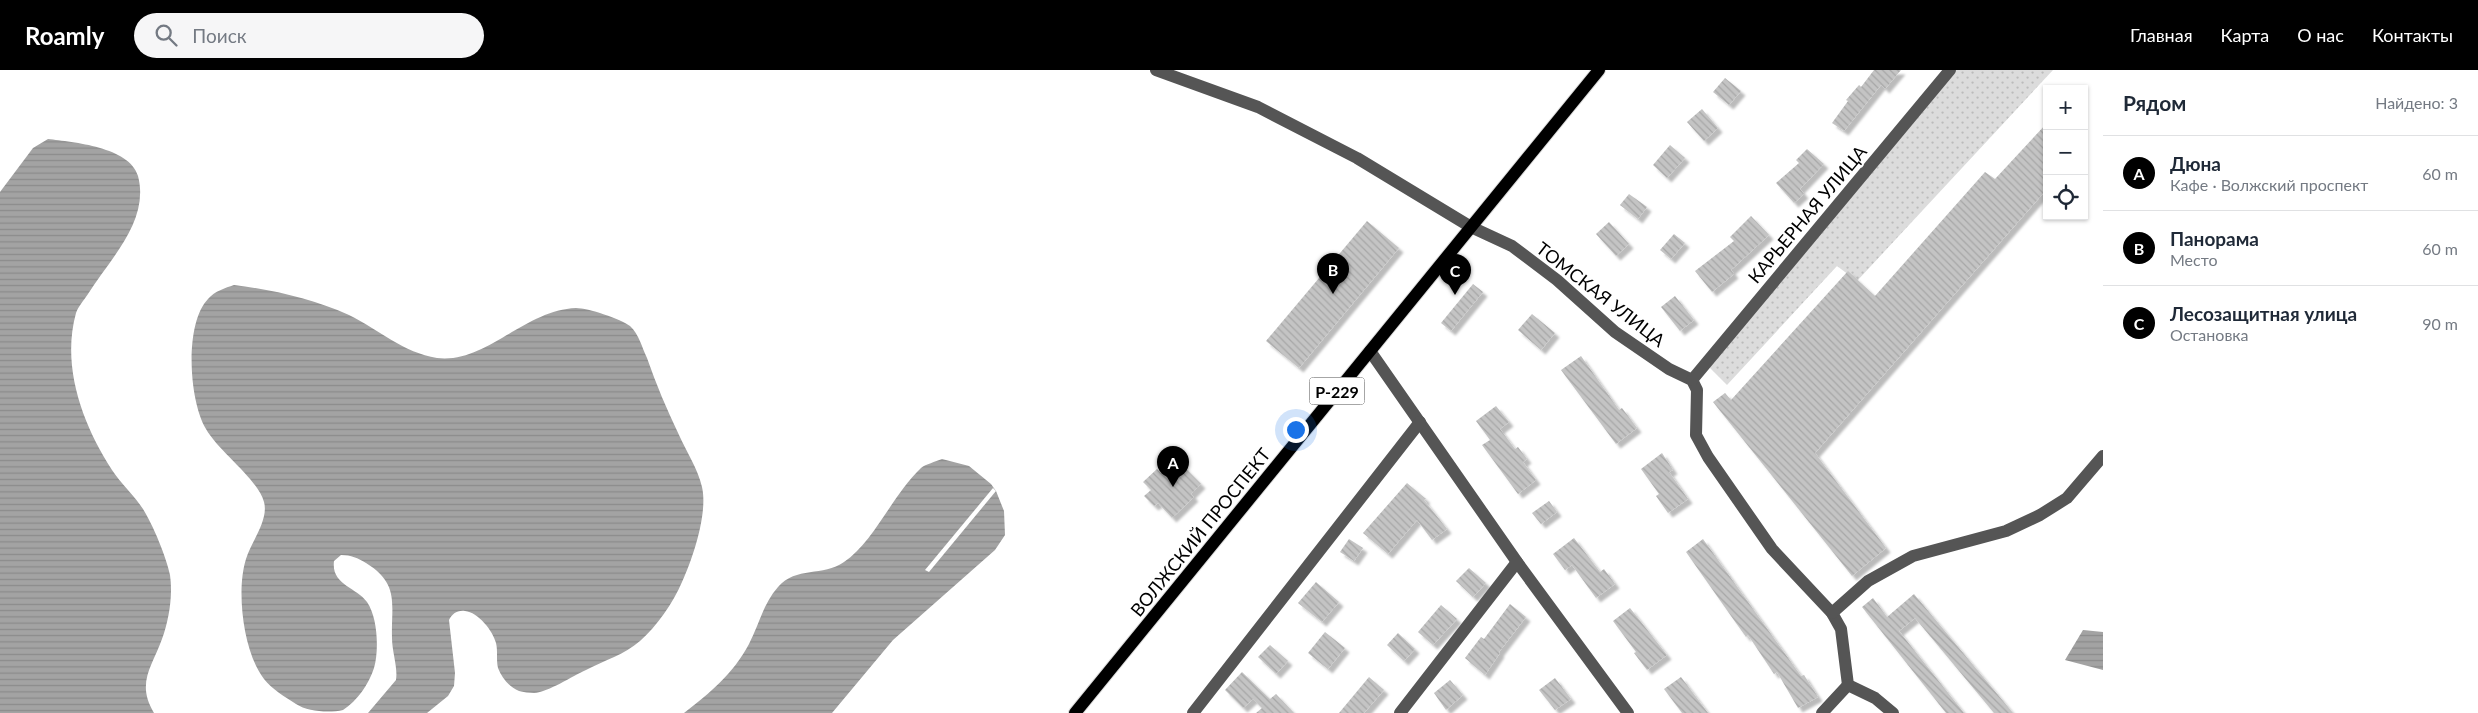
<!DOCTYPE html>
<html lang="ru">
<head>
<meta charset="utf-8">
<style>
  body { margin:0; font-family:Lato,sans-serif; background:#f6f6f7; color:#1f2937 }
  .controls { position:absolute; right:15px; top:15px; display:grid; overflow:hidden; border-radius:0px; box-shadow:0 1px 4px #0004 }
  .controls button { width:45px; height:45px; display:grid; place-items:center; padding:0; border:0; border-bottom:1px solid #e0e1e3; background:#fff; color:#1f2937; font:25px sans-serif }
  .you { position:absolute; left:1295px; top:359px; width:18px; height:18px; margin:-12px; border:4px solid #fff; border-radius:50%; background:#1a73e8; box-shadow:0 0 0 8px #1a73e833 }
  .badge { display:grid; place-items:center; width:32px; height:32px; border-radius:50%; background:#000; color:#fff; font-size:16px; font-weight:700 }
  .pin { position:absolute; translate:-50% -41px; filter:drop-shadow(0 1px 2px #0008) }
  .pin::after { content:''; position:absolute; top:26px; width:18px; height:15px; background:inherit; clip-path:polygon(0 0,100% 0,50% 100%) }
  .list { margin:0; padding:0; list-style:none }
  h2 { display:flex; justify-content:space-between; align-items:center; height:65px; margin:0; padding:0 20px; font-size:21px }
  h2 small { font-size:16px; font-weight:400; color:#747a83 }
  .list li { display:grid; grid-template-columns:32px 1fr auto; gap:15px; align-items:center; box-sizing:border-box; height:75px; padding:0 20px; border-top:1px solid #e0e1e3 }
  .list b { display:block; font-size:19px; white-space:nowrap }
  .list p { margin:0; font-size:16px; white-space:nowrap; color:#747a83 }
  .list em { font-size:16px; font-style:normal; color:#747a83 }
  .icon { flex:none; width:28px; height:28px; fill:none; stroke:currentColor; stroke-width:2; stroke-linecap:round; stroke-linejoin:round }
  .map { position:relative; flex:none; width:2103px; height:643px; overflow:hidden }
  header { display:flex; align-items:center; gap:30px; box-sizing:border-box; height:70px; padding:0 25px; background:#000; color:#fff }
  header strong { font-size:24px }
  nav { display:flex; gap:28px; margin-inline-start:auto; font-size:18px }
  .search { width:350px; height:45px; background:#f6f6f7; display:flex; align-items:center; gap:12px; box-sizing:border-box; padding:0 18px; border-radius:28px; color:#747a83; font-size:19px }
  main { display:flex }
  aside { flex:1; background:#fff }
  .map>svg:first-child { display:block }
  .grass { fill:url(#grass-dots) }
  .water { fill:url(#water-rules) }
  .pier { fill:#fff }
  .building { fill:url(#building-back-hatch); filter:url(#shadow) }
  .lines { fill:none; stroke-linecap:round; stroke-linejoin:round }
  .major-casing { stroke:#dbdbdb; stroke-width:14 }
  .minor { stroke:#555; stroke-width:12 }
  .major { stroke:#000; stroke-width:12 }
  .labels { text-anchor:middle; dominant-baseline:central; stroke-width:4; stroke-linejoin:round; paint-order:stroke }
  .shield { fill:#fff; stroke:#4c4c4c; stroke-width:1 }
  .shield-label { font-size:16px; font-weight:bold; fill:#000 }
  .street-label { font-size:18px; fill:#000; stroke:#fff }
</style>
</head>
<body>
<header>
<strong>Roamly</strong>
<div class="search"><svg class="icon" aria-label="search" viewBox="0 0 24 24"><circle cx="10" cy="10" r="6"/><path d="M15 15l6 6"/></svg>Поиск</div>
<nav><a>Главная</a><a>Карта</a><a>О нас</a><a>Контакты</a></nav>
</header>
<main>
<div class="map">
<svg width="2103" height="643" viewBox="0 0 2103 643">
  <defs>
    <pattern id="grass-dots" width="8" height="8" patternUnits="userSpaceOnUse" patternTransform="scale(1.25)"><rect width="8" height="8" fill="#dcdcdc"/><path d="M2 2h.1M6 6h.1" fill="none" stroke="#bbb" stroke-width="1.8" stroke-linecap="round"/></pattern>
    <pattern id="water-rules" width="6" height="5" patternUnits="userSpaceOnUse" patternTransform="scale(1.25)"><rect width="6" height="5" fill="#a3a3a3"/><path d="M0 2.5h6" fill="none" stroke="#8b8b8b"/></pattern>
    <pattern id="building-back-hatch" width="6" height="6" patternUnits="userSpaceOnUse" patternTransform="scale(1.25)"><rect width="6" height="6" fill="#c4c4c4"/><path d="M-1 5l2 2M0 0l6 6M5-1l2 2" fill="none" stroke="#a7a7a7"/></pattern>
    <filter id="shadow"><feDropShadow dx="4.5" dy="4.5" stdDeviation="1" flood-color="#0004"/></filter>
  </defs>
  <rect width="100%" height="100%" fill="#fff"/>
  <polygon class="grass" points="1944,0 2053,0 1857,211 1837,196 1727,315 1709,297"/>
  <g class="water">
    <path d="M48 69C73 72 130 77 138 106 150 151 109 190 88 224 84 230 78 237 76 243 61 297 83 355 112 400 121 414 134 425 143 439 153 455 166 486 170 505 173 525 169 550 162 569 152 597 136 613 154 643H0V122L33 78Z"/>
    <path d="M234 215C274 220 312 229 349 245 378 259 404 283 437 288 486 294 524 240 576 238 588 238 621 249 630 256 639 264 642 278 647 288 656 314 667 340 679 365 686 381 698 399 702 417 708 443 693 488 682 512 673 533 657 556 640 571 624 585 605 590 586 600 572 606 549 622 534 623 530 623 523 622 519 621 509 617 502 608 498 598 496 590 498 581 496 573 493 561 478 542 465 541 457 540 452 544 449 550L455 603 454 616 448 626 427 643H368L396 610C398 597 392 582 392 568 391 534 400 514 366 493 358 488 351 485 341 485L334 491C331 515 356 517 367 532 378 548 379 581 374 598 369 614 357 631 343 640 330 643 308 642 296 634 285 627 272 619 264 609 243 582 236 520 246 489 251 472 269 450 264 432 258 409 219 382 206 359 189 331 184 254 208 229 215 221 225 218 234 215Z"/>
    <path d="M942 389 969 396 991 414 996 421 1004 441 1005 465 995 480 893 570 832 643H684C710 623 733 604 749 574 759 555 763 534 778 517 796 496 823 507 844 492 874 472 893 424 921 398 926 394 935 392 942 389Z"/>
    <polygon points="2083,560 2103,562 2103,600 2065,590"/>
  </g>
  <polygon class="pier" points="993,418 996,421 929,502 925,500"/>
  <g class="building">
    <polygon points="1874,0 1901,0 1885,19 1881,15 1844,61 1832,53 1848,31 1846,30 1859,15 1861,17"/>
    <polygon points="1725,8 1741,21 1729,35 1713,22"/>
    <polygon points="1702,39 1718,58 1704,71 1687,52"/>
    <polygon points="2047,53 2047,119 1815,383 1886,478 1852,506 1713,332 1725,323 1731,330 1848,201 1875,226 1985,102 1995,109"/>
    <polygon points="1670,75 1685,88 1667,108 1653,95"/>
    <polygon points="1807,79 1824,94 1800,119 1804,124 1794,133 1776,113 1799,93 1796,90"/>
    <polygon points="1629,124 1647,137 1638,149 1620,135"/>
    <polygon points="1751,146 1769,165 1731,200 1734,204 1712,222 1695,201 1734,171 1730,167"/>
    <polygon points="1367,151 1399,178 1299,298 1266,271"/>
    <polygon points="1609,152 1629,174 1616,186 1596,164"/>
    <polygon points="1674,164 1685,173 1671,189 1660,180"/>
    <polygon points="1473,214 1483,222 1451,261 1441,253"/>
    <polygon points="1675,226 1694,250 1680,261 1661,237"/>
    <polygon points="1532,244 1555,263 1541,280 1518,260"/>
    <polygon points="1581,286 1619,340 1622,338 1637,358 1616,374 1561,300"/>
    <polygon points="1496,336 1509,352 1500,359 1515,379 1518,377 1527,389 1523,392 1536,410 1518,424 1482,375 1490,370 1476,351"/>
    <polygon points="1662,383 1673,400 1669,402 1688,429 1668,443 1656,426 1659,424 1641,399"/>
    <polygon points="1176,389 1201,414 1191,424 1194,427 1172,448 1158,433 1154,436 1144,426 1151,420 1143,412 1157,399 1161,403"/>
    <polygon points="1407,413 1426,429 1424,430 1447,459 1432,470 1417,450 1388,484 1363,463"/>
    <polygon points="1549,431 1557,442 1541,454 1532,443"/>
    <polygon points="1574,468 1600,502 1604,499 1615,514 1596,528 1572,495 1565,500 1553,484"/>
    <polygon points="1349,469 1363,478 1354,491 1340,482"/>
    <polygon points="1703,469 1801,606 1804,605 1818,627 1798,638 1777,602 1774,604 1748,565 1746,567 1731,546 1686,482"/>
    <polygon points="1469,498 1486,513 1473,527 1456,511"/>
    <polygon points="1316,512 1339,532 1322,552 1298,533"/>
    <polygon points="1914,524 2013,643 1994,643 1915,548 1899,561 1964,643 1946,643 1862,537 1873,528 1887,547"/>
    <polygon points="1510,534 1526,547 1499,582 1500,583 1485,605 1465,588 1481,567 1484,569"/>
    <polygon points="1441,535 1457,549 1433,575 1418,562"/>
    <polygon points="1630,538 1667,585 1647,600 1634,583 1636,582 1613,551"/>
    <polygon points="1325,562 1345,578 1328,599 1308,583"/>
    <polygon points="1398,563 1415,579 1404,591 1387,575"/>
    <polygon points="1270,575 1288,591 1276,604 1258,587"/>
    <polygon points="1242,602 1270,629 1276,624 1294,643 1256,643 1262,638 1253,629 1243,638 1225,620"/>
    <polygon points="1369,607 1384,620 1364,643 1339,643"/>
    <polygon points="1681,607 1708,643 1682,643 1664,619"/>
    <polygon points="1555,608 1571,629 1555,640 1539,620"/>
    <polygon points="1450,610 1463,625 1446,640 1434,623"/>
  </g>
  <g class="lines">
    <defs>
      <polyline id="major" points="1075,643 1599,0"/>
    </defs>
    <use href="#major" class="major-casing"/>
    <g class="minor">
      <polyline points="1156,0 1258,37 1357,88 1471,157 1512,176 1557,210 1615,262 1669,299 1692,310 1697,320 1696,365 1708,387 1772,479 1832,543 1841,559 1848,615 1875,628 1893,643"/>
      <polyline points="1370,281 1517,492 1628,643"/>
      <polyline points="1692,310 1950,0"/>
      <polyline points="1832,543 1868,511 1913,486 2006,461 2040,445 2067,428 2103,386"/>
      <polyline points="1193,643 1420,352"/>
      <polyline points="1400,643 1517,492"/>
      <polyline points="1822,643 1848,615"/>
    </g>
    <use href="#major" class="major"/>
  </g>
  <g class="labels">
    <rect class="shield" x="1309.5" y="307.5" width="55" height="27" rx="4"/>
    <g class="shield-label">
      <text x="1337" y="321">Р-229</text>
    </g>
    <g class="street-label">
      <text transform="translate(1807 144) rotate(-50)">КАРЬЕРНАЯ УЛИЦА</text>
      <text transform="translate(1601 224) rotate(38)">ТОМСКАЯ УЛИЦА</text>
      <text transform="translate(1200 462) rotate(-51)">ВОЛЖСКИЙ ПРОСПЕКТ</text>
    </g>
  </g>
</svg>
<div class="controls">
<button>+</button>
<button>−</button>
<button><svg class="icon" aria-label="locate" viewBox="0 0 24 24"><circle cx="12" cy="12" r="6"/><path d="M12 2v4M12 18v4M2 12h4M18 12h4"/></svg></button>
</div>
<div class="you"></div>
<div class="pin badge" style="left:1173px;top:417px">A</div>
<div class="pin badge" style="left:1333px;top:224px">B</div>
<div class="pin badge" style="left:1455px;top:225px">C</div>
</div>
<aside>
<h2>Рядом<small>Найдено: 3</small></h2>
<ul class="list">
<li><span class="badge">A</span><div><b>Дюна</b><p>Кафе · Волжский проспект</p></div><em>60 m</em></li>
<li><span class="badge">B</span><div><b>Панорама</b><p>Место</p></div><em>60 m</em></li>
<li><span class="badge">C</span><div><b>Лесозащитная улица</b><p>Остановка</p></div><em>90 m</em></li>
</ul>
</aside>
</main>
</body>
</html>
